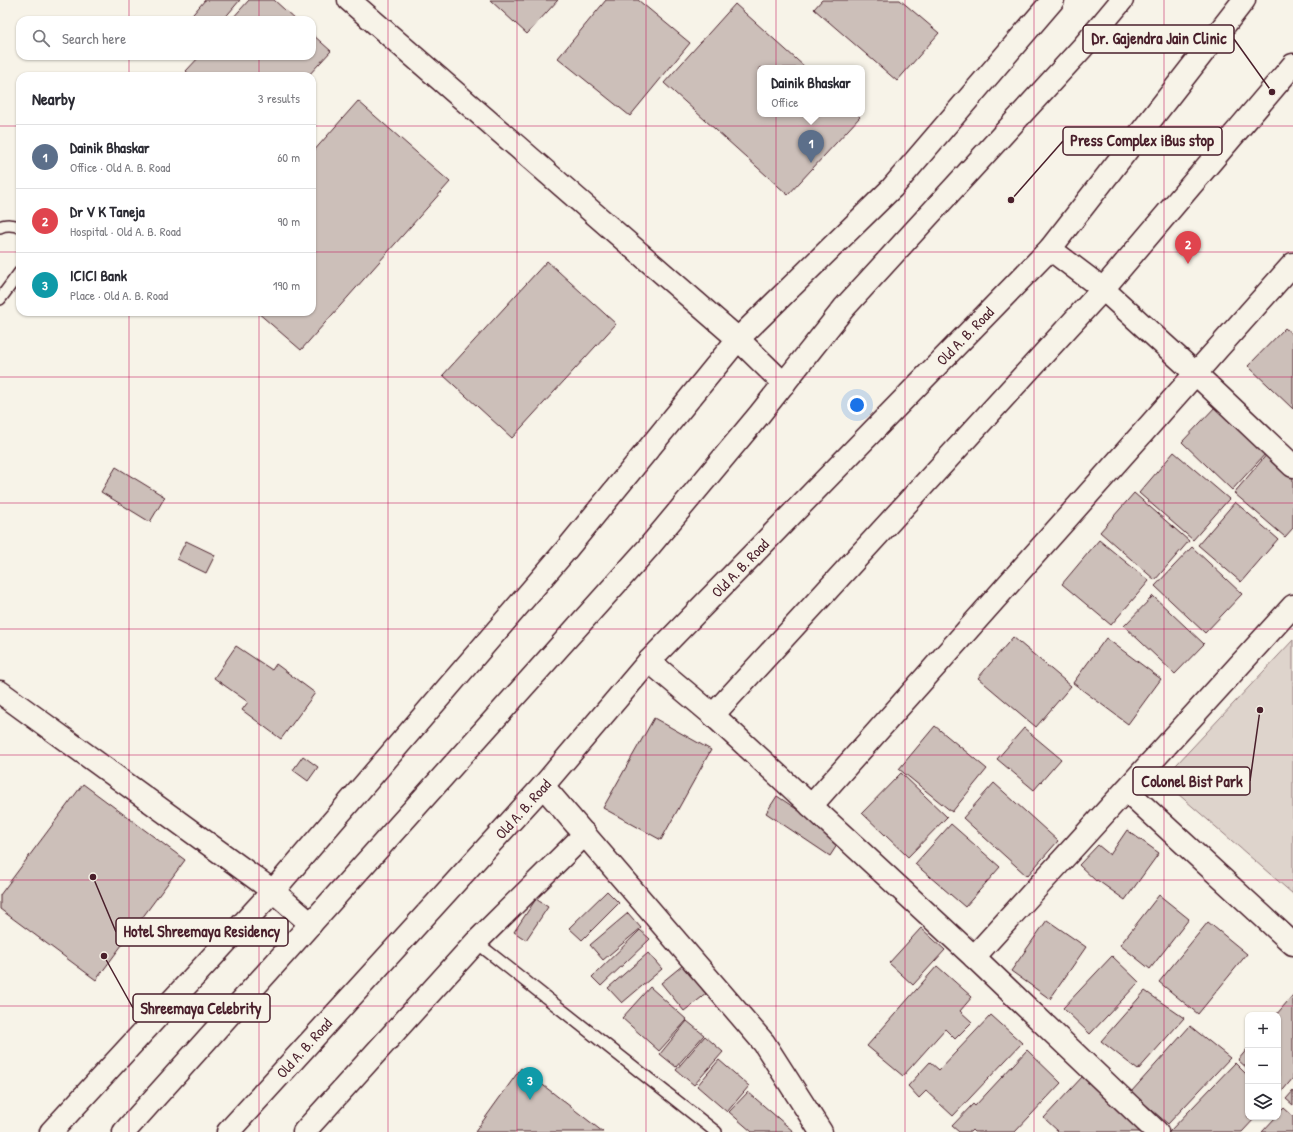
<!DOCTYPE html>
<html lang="en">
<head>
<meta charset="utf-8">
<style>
  body { margin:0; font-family:"Patrick Hand",sans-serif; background:#f7f7f7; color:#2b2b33 }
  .controls { position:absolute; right:12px; bottom:12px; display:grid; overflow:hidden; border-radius:8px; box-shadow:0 1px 3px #0004 }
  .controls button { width:36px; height:36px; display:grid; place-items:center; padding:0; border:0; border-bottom:1px solid #e1e1e2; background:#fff; color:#2b2b33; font:20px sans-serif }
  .you { position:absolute; left:857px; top:405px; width:14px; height:14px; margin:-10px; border:3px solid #fff; border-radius:50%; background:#1a73e8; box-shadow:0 0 0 6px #1a73e833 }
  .badge { display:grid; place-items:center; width:26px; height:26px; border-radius:50%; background:#0f766e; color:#fff; font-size:13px; font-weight:700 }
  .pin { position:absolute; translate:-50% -33px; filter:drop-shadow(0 1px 2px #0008) }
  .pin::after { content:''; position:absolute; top:21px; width:14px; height:12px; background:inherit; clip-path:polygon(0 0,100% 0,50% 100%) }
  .popup { position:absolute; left:757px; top:65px; width:108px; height:52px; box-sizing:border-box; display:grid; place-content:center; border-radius:8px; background:#fff; filter:drop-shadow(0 1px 3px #0005); font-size:13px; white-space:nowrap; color:#7c7c81 }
  .popup b { font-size:15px; color:#2b2b33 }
  .popup::after { content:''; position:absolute; left:50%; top:100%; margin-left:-8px; border:8px solid transparent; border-top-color:#fff }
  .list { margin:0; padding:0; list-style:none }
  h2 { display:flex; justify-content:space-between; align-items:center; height:52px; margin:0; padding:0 16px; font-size:17px }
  h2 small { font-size:13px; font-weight:400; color:#7c7c81 }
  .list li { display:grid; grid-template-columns:26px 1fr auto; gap:12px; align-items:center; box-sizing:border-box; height:64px; padding:0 16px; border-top:1px solid #e1e1e2 }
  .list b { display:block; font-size:15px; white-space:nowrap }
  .list p { margin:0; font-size:13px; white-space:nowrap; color:#7c7c81 }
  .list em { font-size:13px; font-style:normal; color:#7c7c81 }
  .icon { flex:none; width:22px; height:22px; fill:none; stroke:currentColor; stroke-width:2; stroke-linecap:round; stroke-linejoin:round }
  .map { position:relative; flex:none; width:1293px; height:1132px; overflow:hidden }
  .search { position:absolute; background:#fff; box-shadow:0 1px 3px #0004; left:16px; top:16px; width:300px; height:44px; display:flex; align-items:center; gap:10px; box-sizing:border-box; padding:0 14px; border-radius:12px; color:#7c7c81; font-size:15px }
  .panel { position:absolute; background:#fff; box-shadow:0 1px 3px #0004; left:16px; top:72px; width:300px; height:244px; border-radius:12px }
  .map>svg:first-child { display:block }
  .green { fill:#ded4cc; stroke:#947a7c }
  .building { fill:#ccbfb9; stroke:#4a1f2b }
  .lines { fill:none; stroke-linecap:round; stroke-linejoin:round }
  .service-casing { stroke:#4a1f2b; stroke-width:14 }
  .minor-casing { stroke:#4a1f2b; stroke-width:25 }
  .tertiary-casing { stroke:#4a1f2b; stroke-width:25 }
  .secondary-casing { stroke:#4a1f2b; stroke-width:25 }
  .service { stroke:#f7f3e8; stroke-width:11 }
  .minor { stroke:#f7f3e8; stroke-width:22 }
  .tertiary { stroke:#f7f3e8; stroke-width:22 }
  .secondary { stroke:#f7f3e8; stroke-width:22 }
  .grid { fill:none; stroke:#c2185b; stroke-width:1; stroke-opacity:0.55 }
  .labels { text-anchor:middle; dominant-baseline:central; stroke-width:3.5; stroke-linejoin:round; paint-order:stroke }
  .street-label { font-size:15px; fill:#4a1f2b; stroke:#f7f3e8 }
  .leader { fill:none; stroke:#4a1f2b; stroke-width:1.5 }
  .callout-dot { fill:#4a1f2b; stroke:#f7f3e8; stroke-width:1.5 }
  .callout { fill:#f7f3e8; stroke:#4a1f2b; stroke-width:1.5 }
  .callout-label { font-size:16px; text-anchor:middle; font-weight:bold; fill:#4a1f2b }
</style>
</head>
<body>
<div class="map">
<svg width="1293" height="1132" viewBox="0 0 1293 1132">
  <rect width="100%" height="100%" fill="#f7f3e8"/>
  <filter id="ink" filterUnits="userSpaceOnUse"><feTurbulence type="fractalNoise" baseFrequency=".025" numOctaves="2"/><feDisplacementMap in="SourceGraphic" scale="8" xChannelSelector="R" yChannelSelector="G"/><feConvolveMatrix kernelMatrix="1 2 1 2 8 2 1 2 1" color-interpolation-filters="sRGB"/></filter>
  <g filter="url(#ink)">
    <polygon class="green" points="1293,640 1293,894 1162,780"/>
    <g class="building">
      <polygon points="205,0 240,0 223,20 188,20"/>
      <polygon points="249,0 274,0 296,20 231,20"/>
      <polygon points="490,0 558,0 527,34"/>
      <polygon points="606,0 638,0 690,43 630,116 558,58"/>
      <polygon points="822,0 900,0 939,33 897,81 814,9"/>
      <polygon points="735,4 806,68 760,68 760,114 857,114 860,117 788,195 664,83"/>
      <polygon points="312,34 331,51 308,76 191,76 186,71 200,56 312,56"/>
      <polygon points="358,101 450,182 301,350 257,312 312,312 312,153"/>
      <polygon points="547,261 616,324 512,438 443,375"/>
      <polygon points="1285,328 1293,335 1293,409 1248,366"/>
      <polygon points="1217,405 1267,452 1232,490 1182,442"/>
      <polygon points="1174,452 1229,499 1193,540 1139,493"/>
      <polygon points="1268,453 1293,474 1293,528 1285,537 1234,493"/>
      <polygon points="116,467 165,497 150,522 101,492"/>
      <polygon points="1134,493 1189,541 1155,580 1100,532"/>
      <polygon points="1235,502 1278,539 1241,582 1198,545"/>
      <polygon points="1099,540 1149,581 1111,625 1062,584"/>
      <polygon points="186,541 215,555 206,573 177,559"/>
      <polygon points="1192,547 1242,594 1205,633 1155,586"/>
      <polygon points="1153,596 1204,644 1175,674 1124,626"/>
      <polygon points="1013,637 1071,686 1036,727 978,678"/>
      <polygon points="1106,638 1161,679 1128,724 1073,683"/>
      <polygon points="236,646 272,670 276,664 315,693 281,739 242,710 248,702 214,678"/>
      <polygon points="654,718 711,750 661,840 603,808"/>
      <polygon points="935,726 987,769 952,812 899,769"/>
      <polygon points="1024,728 1061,759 1034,790 997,759"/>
      <polygon points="303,756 318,767 308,781 293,770"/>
      <polygon points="901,773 947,817 908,857 862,813"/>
      <polygon points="994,783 1058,841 1027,876 963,818"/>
      <polygon points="83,784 185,860 96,980 0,909 0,895"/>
      <polygon points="777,796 841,839 830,856 766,813"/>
      <polygon points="951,824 1000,867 965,907 915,864"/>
      <polygon points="1127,830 1159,853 1125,900 1097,880 1096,881 1079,865 1098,845 1110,855"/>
      <polygon points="607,891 619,903 582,940 569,928"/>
      <polygon points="1159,895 1189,919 1150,969 1120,945"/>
      <polygon points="536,899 548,907 526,940 514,932"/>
      <polygon points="628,913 641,928 603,960 590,945"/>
      <polygon points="1047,920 1086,947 1050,999 1011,971"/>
      <polygon points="1208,922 1247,954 1198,1014 1159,982"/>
      <polygon points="921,928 945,950 913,985 889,963"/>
      <polygon points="640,930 650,939 601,986 592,977"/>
      <polygon points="648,953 662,969 622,1003 608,988"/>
      <polygon points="1112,956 1139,982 1090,1034 1063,1008"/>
      <polygon points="683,965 706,994 684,1011 661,983"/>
      <polygon points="937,966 972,997 960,1011 972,1022 955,1039 945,1029 903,1076 867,1046"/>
      <polygon points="650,987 687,1020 659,1051 622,1018"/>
      <polygon points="1145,991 1184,1018 1138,1070 1101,1041"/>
      <polygon points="1293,995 1293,1078 1279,1095 1278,1015 1276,1015"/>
      <polygon points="991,1015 1022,1043 953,1116 926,1091 919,1098 908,1086 930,1062 939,1070"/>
      <polygon points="687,1021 704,1035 676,1067 660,1054"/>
      <polygon points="1190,1026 1230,1058 1168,1124 1131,1092"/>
      <polygon points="705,1036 723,1052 694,1085 676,1070"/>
      <polygon points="1248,1048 1248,1069 1238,1060"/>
      <polygon points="1027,1050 1061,1083 1015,1132 974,1132 972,1130 970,1132 959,1132 952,1126 973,1104 975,1106"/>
      <polygon points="719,1060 749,1086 727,1112 697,1086"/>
      <polygon points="1235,1063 1248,1076 1248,1117 1256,1117 1242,1132 1169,1132"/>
      <polygon points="521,1068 603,1132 475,1132"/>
      <polygon points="1083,1076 1144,1132 1059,1132 1044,1118"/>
      <polygon points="1293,1091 1293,1105 1286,1099"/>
      <polygon points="748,1092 794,1132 752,1132 729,1112"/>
      <polygon points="1284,1108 1293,1116 1293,1132 1262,1132 1276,1117 1278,1117 1278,1114"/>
    </g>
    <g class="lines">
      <defs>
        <g id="service">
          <path d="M0 227C5 224 14 225 20 227"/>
          <polyline points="0,299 20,272"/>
          <polyline points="476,942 716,1132"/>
        </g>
        <g id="minor">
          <polyline points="349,0 738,339 784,384"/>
          <polyline points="1050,249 1103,289 1195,373 1293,466"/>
          <polyline points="0,692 273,891 311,924"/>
          <polyline points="713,715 974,957 1157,1132"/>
          <polyline points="543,786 764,1043 821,1132"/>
          <polyline points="1126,790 1293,944"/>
          <polyline points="811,806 1293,264"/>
          <polyline points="974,957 1293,606"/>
          <polyline points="304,1132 476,942 585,834"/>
        </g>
        <g id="tertiary">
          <polyline points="649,661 713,715 1103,289 1293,65"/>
          <polyline points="51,1132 273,891 566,550 738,339 892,188 1053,0"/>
        </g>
        <g id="secondary">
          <polyline points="124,1132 648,548 759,415 844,308 1082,48 1122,0"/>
          <polyline points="228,1132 543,786 649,661 1050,249 1244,0"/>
        </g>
      </defs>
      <use href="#service" class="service-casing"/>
      <use href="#minor" class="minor-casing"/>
      <use href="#tertiary" class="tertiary-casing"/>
      <use href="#secondary" class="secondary-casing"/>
      <use href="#service" class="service"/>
      <use href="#minor" class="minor"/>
      <use href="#tertiary" class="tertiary"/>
      <use href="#secondary" class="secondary"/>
    </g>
  </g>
  <path class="grid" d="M129 0V20M259 0V20M388 0V1132M517 0V1132M646 0V1132M776 0V1132M905 0V1132M1034 0V1132M1164 0V1132M129 56V76M259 56V76M0 126H20M312 126H1293M0 252H20M312 252H1293M129 312V1132M259 312V1132M0 377H1293M0 503H1293M0 629H1293M0 755H1293M0 880H1293M0 1006H1293"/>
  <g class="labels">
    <g class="street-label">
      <text transform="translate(965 336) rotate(-46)">Old A. B. Road</text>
      <text transform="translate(740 568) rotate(-46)">Old A. B. Road</text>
      <text transform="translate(523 809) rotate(-48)">Old A. B. Road</text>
      <text transform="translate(304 1048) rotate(-48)">Old A. B. Road</text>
    </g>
  </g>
  <path class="leader" d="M1272 92L1234 39M1011 200L1063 141M1260 710L1250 781M93 877L116 932M104 956L133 1008"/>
  <g class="callout-dot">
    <circle cx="1272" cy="92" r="4"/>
    <circle cx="1011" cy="200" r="4"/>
    <circle cx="1260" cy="710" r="4"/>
    <circle cx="93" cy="877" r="4"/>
    <circle cx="104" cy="956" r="4"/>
  </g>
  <g class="callout">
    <rect x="1083" y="25" width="151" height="28" rx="4"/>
    <rect x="1063" y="127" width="159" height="28" rx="4"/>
    <rect x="1133" y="767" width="117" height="28" rx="4"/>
    <rect x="116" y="918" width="172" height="28" rx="4"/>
    <rect x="133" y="994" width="137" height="28" rx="4"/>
  </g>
  <g class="callout-label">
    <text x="1159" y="44">Dr. Gajendra Jain Clinic</text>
    <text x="1142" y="146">Press Complex iBus stop</text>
    <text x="1192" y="787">Colonel Bist Park</text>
    <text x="202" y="937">Hotel Shreemaya Residency</text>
    <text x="201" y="1014">Shreemaya Celebrity</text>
  </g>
</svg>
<div class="controls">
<button>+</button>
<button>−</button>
<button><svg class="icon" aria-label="layers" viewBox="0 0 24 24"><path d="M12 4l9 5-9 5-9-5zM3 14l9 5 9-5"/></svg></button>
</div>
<div class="you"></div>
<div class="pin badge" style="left:811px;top:163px;background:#5c6f8a">1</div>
<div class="popup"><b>Dainik Bhaskar</b>Office</div>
<div class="pin badge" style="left:1188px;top:264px;background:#e0444e">2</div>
<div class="pin badge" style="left:530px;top:1100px;background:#0f9aa8">3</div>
<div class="search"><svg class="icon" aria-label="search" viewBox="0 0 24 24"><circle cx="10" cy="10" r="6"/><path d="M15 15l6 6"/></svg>Search here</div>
<section class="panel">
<h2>Nearby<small>3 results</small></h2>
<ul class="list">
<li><span class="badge" style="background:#5c6f8a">1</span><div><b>Dainik Bhaskar</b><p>Office · Old A. B. Road</p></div><em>60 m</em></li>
<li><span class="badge" style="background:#e0444e">2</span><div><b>Dr V K Taneja</b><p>Hospital · Old A. B. Road</p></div><em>90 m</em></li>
<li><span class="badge" style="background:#0f9aa8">3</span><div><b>ICICI Bank</b><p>Place · Old A. B. Road</p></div><em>190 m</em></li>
</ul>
</section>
</div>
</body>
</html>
